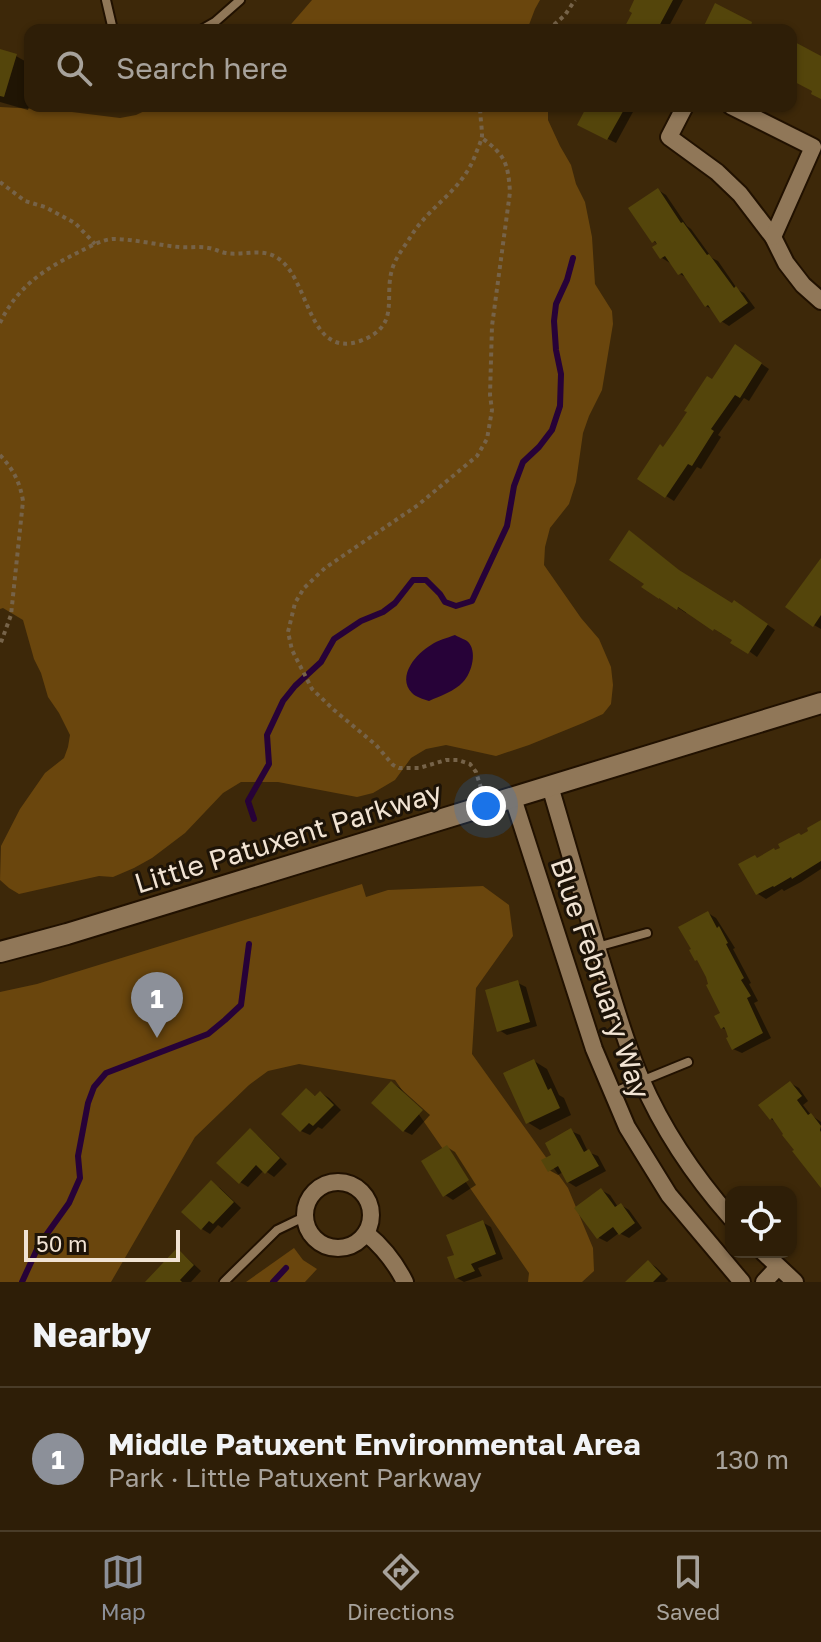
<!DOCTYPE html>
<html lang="en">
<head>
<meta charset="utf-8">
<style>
  body { margin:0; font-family:"Golos Text",sans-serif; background:#3a2b15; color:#f1f3f6 }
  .controls { position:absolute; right:24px; bottom:24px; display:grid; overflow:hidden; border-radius:16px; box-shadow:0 2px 6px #0004 }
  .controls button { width:72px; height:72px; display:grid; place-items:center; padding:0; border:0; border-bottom:2px solid #493c28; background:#2e1e07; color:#f1f3f6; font:40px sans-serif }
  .scale { position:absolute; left:24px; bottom:20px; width:156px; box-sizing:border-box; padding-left:8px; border:4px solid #f1e3d3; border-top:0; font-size:22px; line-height:28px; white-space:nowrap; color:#f1e3d3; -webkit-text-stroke:6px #1d1307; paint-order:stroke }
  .you { position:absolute; left:486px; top:806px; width:28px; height:28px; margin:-20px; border:6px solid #fff; border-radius:50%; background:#1a73e8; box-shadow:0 0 0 12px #1a73e833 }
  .badge { display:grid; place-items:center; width:52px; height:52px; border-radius:50%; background:#8c9099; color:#fff; font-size:26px; font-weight:700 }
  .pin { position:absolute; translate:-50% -66px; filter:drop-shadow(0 2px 4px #0008) }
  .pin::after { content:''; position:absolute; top:42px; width:28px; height:24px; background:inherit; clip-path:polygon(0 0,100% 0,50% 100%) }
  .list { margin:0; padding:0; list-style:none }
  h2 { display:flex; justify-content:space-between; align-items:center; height:104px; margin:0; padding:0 32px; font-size:34px }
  h2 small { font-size:26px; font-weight:400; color:#a7a29b }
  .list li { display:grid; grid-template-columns:52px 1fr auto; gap:24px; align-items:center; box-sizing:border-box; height:144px; padding:0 32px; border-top:2px solid #493c28 }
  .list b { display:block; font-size:30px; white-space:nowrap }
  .list p { margin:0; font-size:26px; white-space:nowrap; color:#a7a29b }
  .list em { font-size:26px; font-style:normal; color:#a7a29b }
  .icon { flex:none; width:44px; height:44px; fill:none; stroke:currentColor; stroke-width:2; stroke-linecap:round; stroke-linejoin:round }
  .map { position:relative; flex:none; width:821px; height:1282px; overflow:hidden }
  .search { position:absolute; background:#2e1e07; box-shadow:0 2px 6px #0004; left:24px; right:24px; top:24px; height:88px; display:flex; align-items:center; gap:20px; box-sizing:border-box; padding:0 28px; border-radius:16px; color:#a7a29b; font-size:30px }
  .sheet { height:248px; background:#2e1e07 }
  nav { display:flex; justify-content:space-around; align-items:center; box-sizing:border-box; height:112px; border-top:2px solid #493c28; background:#2e1e07; font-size:22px; color:#a7a29b }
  nav a { display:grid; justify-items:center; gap:4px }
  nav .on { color:#8c9099 }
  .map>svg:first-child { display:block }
  .green { fill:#6a460d }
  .water { fill:#270238 }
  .shadow { fill:#0007 }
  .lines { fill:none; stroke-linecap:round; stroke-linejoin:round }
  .stream { stroke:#270238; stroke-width:6 }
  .building { fill:#54450b }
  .service-casing { stroke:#211100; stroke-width:12 }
  .minor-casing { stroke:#211100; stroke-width:20 }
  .tertiary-casing { stroke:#211100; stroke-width:24 }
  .path { stroke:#766349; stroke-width:4; stroke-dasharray:4 4; stroke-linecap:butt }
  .service { stroke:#907758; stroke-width:8 }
  .minor { stroke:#907758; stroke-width:16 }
  .tertiary { stroke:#907758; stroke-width:20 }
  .labels { text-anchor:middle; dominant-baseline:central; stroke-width:6; stroke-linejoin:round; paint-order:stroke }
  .street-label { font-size:28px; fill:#f1e3d3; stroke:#1d1307 }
</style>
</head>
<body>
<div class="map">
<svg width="821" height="1282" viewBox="0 0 821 1282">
  <rect width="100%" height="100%" fill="#3d2809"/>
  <g class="green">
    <polygon points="312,0 540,0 535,9 527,30 286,30"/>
    <polygon points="155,106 548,106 548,120 560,146 571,165 576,184 585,202 592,237 595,284 612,311 613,324 602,390 589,416 583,433 576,482 569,504 550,528 545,547 544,565 581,618 599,639 611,667 613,685 611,704 603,714 583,723 529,745 496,756 446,745 426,749 411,758 395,780 373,793 357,797 278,782 241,782 223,793 185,833 152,858 134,868 113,877 99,876 19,894 9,888 0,880 1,846 20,809 45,773 64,758 68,747 70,735 59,713 48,697 41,673 34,659 23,620 3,608 0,609 0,107 56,110 120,118 136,115"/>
    <polygon points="362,884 366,897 388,890 483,886 509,905 513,936 476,988 472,1054 568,1188 593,1248 594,1271 582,1282 528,1282 529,1273 395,1080 299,1064 268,1071 249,1085 195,1137 111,1282 0,1282 0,992 37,984"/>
    <polygon points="294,1248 303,1260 317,1269 305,1282 246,1282"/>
  </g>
  <path class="water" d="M455 635C456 636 466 640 467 641 478 650 472 673 463 682 455 691 440 696 429 701 423 699 416 697 412 693 396 676 417 653 431 645 438 640 447 638 455 635Z"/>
  <g class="shadow">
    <polygon points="636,0 683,0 667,30 626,30 634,12"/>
    <polygon points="0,52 16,56 30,64 30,103 28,110 0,102"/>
    <polygon points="589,106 631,106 634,110 616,143 588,129"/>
    <polygon points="658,190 666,195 687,226 691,229 712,258 718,261 738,290 744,293 755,308 729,326 721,321 713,310 706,306 687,278 680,274 670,263 662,258 659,245 653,241"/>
    <polygon points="744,352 769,369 749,401 744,398 718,435 721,437 701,469 697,467 674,501 666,496 664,449"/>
    <polygon points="821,561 821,629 814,625"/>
    <polygon points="687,577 733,605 743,607 775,630 757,657 723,632 722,634 687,611 686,613 668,601"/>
    <polygon points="821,822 821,869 801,882 784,891 782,889 766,899 758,894 759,859 776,852 802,837"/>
    <polygon points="708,913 716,918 735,948 733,949 751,983 749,984 758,1001 754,1003 771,1038 742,1053 733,1049 729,1031 722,1028 722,1014"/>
    <polygon points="518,983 526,987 537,1026 507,1035 499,1030"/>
    <polygon points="534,1061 547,1069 559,1095 564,1098 571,1115 540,1130 527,1122"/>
    <polygon points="392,1083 400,1088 430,1115 412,1135 404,1131 374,1103"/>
    <polygon points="790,1083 799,1088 808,1101 803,1105 811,1115 821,1122 821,1185 777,1122 771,1119"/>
    <polygon points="307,1091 317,1097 321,1093 329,1098 341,1110 322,1129 318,1127 310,1135 301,1131"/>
    <polygon points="250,1131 258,1136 287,1164 274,1177 264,1170 248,1187 240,1182"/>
    <polygon points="571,1131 580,1135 588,1152 598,1156 606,1171 576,1187 568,1182 563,1172 558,1175 549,1170 554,1155"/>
    <polygon points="447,1147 455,1152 476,1185 453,1200 445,1195"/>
    <polygon points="212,1183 220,1188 241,1208 222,1228 218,1225 210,1234 202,1229"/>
    <polygon points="601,1190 610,1195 618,1207 621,1205 629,1210 642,1228 629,1238 619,1233 607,1242 599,1238"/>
    <polygon points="482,1222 491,1227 503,1259 478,1268 482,1276 464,1282 457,1278 456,1256"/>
    <polygon points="177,1251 185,1256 201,1271 191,1282 148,1282"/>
    <polygon points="648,1262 656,1267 668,1279 665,1282 628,1282"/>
  </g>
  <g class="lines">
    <g class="stream">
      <polyline points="254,819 248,801 269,764 267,735 283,701 295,686 321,662 334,639 361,621 383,612 395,603 413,580 426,580 440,594 445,602 456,606 472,601 507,526 514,486 523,462 539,447 552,430 560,406 561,374 556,350 554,321 556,304 567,280 573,258"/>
      <polyline points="22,1282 39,1245 69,1203 80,1178 78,1156 88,1103 94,1087 106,1073 208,1034 225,1020 241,1005 249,944"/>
      <polyline points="273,1282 286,1268"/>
    </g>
  </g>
  <g class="building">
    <polygon points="634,0 673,0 657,30 623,30 632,13 629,11"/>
    <polygon points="715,3 752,22 751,26 759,30 702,30"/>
    <polygon points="791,40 821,56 821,99 811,94 812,91 791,80"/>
    <polygon points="0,49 17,54 4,97 0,96"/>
    <polygon points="587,106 626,106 607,140 577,125"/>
    <polygon points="658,188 681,223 683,222 707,255 709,254 734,288 736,286 748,303 720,323 708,305 705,307 682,273 678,275 665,256 660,259 652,247 657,244 655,241 652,243 628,208"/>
    <polygon points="735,344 762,363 740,398 735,395 711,429 714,431 692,466 688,464 665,498 637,479 660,444 663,447 675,430 687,412 684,411 707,376 712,379"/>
    <polygon points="629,530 679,570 732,603 734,600 768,624 748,654 730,643 732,640 714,629 713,631 678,607 677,610 659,598 659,599 641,587 644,584 609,560"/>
    <polygon points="821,558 821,615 813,627 785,607"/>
    <polygon points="821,820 821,861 792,879 791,877 774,887 773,886 756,895 738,864 755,855 757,858 774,848 775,850 780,848 778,844 799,833 801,835 808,831 807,828"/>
    <polygon points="708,911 717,928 719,926 728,943 726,944 744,978 741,980 751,996 747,998 763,1033 732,1050 726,1038 728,1037 726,1031 724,1027 721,1029 714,1016 720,1013 706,985 708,984 706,977 697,960 695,961 689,950 691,949 678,927"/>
    <polygon points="518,980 530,1022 497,1032 485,990"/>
    <polygon points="534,1059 548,1090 551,1088 560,1108 526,1124 503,1073"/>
    <polygon points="391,1081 423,1110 403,1132 371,1103"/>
    <polygon points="790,1081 802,1096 797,1100 808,1115 811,1113 821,1126 820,1130 821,1132 821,1188 792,1151 794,1150 782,1135 783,1134 772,1118 770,1120 758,1105"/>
    <polygon points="306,1088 315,1096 320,1091 334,1105 313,1126 309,1123 300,1132 281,1114"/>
    <polygon points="250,1128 280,1158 265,1174 256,1165 239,1184 216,1163"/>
    <polygon points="571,1128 584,1152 589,1149 599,1166 567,1183 558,1166 548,1172 541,1160 551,1155 545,1143"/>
    <polygon points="447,1145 469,1180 443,1197 421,1161"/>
    <polygon points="211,1180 234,1202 213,1224 209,1221 201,1230 181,1212"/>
    <polygon points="601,1188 615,1207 621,1203 635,1223 619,1235 613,1227 597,1239 574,1208"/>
    <polygon points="483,1220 496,1254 471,1264 475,1271 455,1279 447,1257 454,1255 446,1235"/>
    <polygon points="177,1248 194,1265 180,1280 182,1282 145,1282"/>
    <polygon points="648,1260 661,1274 653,1282 625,1282"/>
  </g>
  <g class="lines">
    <defs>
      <g id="service">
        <polyline points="106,0 113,30"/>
        <polyline points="201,30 215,22 240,0"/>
        <polyline points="597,947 647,933"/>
        <polyline points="612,1093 688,1062"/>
        <polyline points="224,1282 277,1230 304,1217"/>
      </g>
      <g id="minor">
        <polyline points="685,106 669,137 717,172 740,194 773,237 786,263 803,285 821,301"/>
        <polyline points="731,106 813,147 773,237"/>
        <path d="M550 786C567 843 583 900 600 957 613 998 624 1040 641 1079 663 1130 695 1177 731 1218"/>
        <polyline points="513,798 594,1049 627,1127 669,1195 742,1282"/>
        <circle cx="338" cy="1215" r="33"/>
        <path d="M366 1233C383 1247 395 1262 405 1282"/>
        <polyline points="763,1252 795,1282"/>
        <polyline points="764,1282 778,1267"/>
      </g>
      <polyline id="tertiary" points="0,952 67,934 821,703"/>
    </defs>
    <use href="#service" class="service-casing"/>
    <use href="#minor" class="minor-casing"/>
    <use href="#tertiary" class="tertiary-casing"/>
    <g class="path">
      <polyline points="548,30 565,15 575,0"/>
      <polyline points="0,182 25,201 45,207 75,223 95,244"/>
      <path d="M0 323C17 287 44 269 79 252 89 247 101 240 112 239 134 239 157 245 179 247 189 248 199 246 209 248 215 249 220 252 226 253 244 256 263 247 279 259 310 281 308 359 360 341 404 325 381 295 394 264 398 254 407 243 413 233 433 203 463 190 476 153 478 148 481 142 482 136 482 127 480 116 480 106"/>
      <path d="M0 455C13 469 20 482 23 501L11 615 0 645"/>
      <path d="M481 788 476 772 470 764 458 760H446L419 768H399L393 765 376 745 334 710 312 689 292 650 288 632 295 603 304 588 325 568 418 505 477 456 487 439 492 410 490 395 492 326 510 192C508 163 505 155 482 138"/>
    </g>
    <use href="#service" class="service"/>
    <use href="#minor" class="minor"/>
    <use href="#tertiary" class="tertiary"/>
  </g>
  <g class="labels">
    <g class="street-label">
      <text transform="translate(288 837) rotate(-17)">Little Patuxent Parkway</text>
      <text transform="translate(601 978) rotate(71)">Blue February Way</text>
    </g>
  </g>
</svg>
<div class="controls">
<button><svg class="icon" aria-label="locate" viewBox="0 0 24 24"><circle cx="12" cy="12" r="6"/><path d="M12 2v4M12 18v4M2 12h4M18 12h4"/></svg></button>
</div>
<div class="scale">50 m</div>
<div class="you"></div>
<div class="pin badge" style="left:157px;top:1038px">1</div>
<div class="search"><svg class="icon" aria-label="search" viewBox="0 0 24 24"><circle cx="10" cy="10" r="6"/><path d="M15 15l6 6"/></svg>Search here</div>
</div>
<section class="sheet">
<h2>Nearby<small></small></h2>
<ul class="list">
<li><span class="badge">1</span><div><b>Middle Patuxent Environmental Area</b><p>Park · Little Patuxent Parkway</p></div><em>130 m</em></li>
</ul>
</section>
<nav>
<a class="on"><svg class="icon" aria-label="map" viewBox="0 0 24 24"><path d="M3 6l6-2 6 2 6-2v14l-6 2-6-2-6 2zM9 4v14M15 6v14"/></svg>Map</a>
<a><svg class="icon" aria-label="directions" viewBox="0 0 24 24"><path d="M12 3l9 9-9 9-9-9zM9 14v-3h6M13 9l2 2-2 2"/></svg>Directions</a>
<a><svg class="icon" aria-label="saved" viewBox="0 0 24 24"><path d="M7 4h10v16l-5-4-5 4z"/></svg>Saved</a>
</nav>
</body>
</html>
